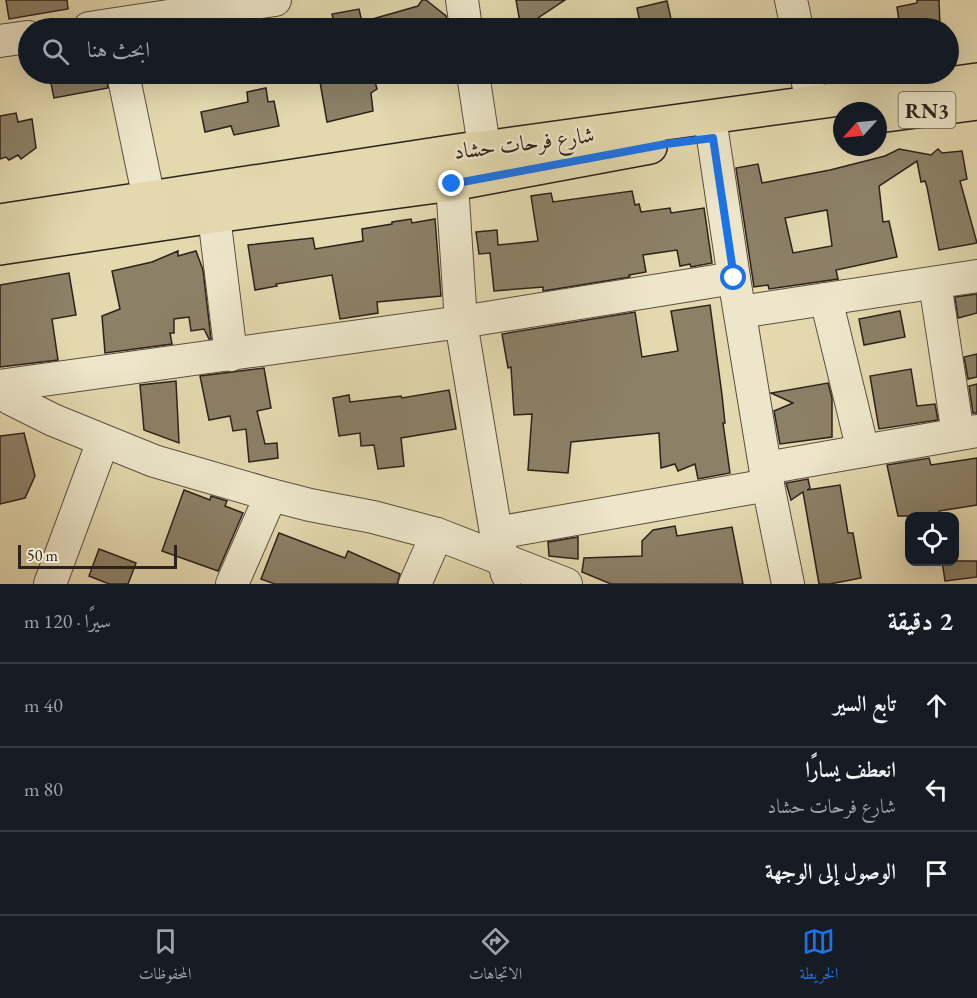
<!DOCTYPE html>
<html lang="ar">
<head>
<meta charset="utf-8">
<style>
  body { margin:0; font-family:"EB Garamond",Amiri,serif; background:#20242c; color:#f1f3f6; direction:rtl }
  .controls { position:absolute; right:18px; bottom:18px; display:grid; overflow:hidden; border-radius:12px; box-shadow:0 6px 24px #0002 }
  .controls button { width:54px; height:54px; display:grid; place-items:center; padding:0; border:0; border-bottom:2px solid #363941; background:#171b24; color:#f1f3f6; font:30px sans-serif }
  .compass { position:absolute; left:833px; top:102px; width:54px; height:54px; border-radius:50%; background:#171b24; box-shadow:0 6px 24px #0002; rotate:243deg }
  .scale { position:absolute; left:18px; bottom:15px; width:159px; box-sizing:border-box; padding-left:6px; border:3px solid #2d211b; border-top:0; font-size:16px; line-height:21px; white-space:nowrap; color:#2d211b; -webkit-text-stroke:4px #ede6ca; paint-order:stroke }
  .stop { position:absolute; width:18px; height:18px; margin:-14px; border:4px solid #1a73e8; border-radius:50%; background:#fff }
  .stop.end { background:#1a73e8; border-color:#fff; box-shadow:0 2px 6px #0008 }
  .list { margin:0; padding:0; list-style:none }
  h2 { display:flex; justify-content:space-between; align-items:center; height:78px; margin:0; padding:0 24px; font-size:26px }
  h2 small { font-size:20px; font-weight:400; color:#9ea1a6 }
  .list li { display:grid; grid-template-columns:39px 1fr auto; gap:18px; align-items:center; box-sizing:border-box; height:84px; padding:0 24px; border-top:2px solid #363941 }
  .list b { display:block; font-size:22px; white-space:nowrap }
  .list p { margin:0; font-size:20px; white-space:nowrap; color:#9ea1a6 }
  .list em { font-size:20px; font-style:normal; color:#9ea1a6 }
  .icon { flex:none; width:33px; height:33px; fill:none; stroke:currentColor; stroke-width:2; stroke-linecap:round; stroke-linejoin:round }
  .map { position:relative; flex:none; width:977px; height:584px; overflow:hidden; direction:ltr }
  .search { position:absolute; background:#171b24; box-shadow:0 6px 24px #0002; left:18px; right:18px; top:18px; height:66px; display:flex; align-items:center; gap:15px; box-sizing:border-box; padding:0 21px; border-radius:33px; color:#9ea1a6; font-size:22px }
  .sheet { height:330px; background:#171b24 }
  nav { display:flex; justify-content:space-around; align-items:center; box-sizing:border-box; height:84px; border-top:2px solid #363941; background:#171b24; font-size:16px; color:#9ea1a6 }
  nav a { display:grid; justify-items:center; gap:3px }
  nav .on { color:#1a73e8 }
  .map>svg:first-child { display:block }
  .building { fill:#8c8067; stroke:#2d211b; stroke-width:1.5; fill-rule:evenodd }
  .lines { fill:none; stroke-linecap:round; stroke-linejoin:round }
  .minor-casing { stroke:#5a4f40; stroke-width:34 }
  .major-casing { stroke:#2d211b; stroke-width:36 }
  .minor { stroke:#ede6ca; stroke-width:32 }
  .major { stroke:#e3d8ae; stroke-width:33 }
  .route { stroke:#1a73e8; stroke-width:8 }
  .labels { text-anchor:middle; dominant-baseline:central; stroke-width:5; stroke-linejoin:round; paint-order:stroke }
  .shield { fill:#ede6ca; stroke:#675c50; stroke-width:1.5 }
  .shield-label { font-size:21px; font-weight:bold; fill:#2d211b }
  .street-label { font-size:22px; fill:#2d211b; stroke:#ede6ca }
</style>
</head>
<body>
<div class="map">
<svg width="977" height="584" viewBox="0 0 977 584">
  <rect width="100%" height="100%" fill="#e3d8ae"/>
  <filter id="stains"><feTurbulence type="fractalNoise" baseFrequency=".00333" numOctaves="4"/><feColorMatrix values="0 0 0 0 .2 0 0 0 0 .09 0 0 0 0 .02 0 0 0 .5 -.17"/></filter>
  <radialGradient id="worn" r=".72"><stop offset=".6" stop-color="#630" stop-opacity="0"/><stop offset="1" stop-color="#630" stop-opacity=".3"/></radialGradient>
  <g class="building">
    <polygon points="6,0 67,0 68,9 9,19"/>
    <polygon points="422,0 426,0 446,16 448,28 335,28 332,14 359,9 362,22 418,6"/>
    <polygon points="516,0 565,0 535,20 533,25 521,28"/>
    <polygon points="917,0 939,0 940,28 900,28 897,7 917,3"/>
    <polygon points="667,1 673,28 641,28 637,8"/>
    <polygon points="49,74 106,74 108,88 54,98"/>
    <polygon points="334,74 373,74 377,89 371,93 373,111 327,122 320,82 334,77"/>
    <polygon points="266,88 268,102 274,101 279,126 234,135 231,126 205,132 201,112 248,102 247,92"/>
    <polygon points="16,113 18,122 32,119 36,148 21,159 18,155 9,160 6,157 0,159 0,116"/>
    <path d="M899 149 931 155 938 149 942 153 962 151 967 179 960 181 977 243 939 250 927 187 925 181 921 182 917 161 879 186 883 222 889 221 897 257 836 270 838 279 769 289 768 285 754 287 736 168 758 164 762 183 830 170 885 156ZM827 210 832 246 793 253 785 218Z"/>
    <polygon points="632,191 635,205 639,204 641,212 670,208 671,213 704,208 712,263 691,267 690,264 680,266 677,250 643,255 646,272 629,275 630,277 543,291 543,287 494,291 490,253 479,254 476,232 497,230 498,245 538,241 531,196 551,193 553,202"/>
    <polygon points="411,219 412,223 435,219 441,296 377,302 378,313 340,319 332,275 276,284 277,286 255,290 248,245 313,238 315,249 363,241 362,229 392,224 392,222"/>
    <polygon points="178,251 178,256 196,251 203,270 211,339 209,339 204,329 191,331 189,317 174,319 174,333 170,333 172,344 105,353 102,316 120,309 112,271 152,262"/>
    <polygon points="69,273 76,315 52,319 58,360 0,367 0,285"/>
    <polygon points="977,294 977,313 958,318 955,297"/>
    <polygon points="710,305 722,395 725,423 723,423 730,473 698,479 695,464 678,471 675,464 661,468 659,433 571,442 568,473 528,470 532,414 514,415 511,367 508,368 502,334 635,312 642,357 678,351 671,311"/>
    <polygon points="900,311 905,337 864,345 859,319"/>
    <polygon points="977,354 977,377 968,379 964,357"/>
    <polygon points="264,368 271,408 257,411 265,444 277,443 278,458 249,462 246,429 233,431 230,416 209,420 200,376"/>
    <polygon points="911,369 917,406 935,404 938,420 879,429 870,376"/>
    <polygon points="176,381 179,443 144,430 140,385"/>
    <polygon points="828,383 832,398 832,437 780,444 774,411 793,403 771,393"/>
    <polygon points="977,384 977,413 973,413 969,386"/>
    <polygon points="449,390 456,429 401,438 404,466 378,469 374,445 361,446 360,433 339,436 333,398 349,395 350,402 401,396 402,398"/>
    <polygon points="24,433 35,476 25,498 0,504 0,436"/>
    <polygon points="929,458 931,465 977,458 977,505 939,511 940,516 898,516 887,465"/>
    <polygon points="808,479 810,488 807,490 840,485 848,533 853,533 861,578 830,584 819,584 803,492 791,500 786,483"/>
    <polygon points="184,490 210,500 211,496 227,501 225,506 243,513 218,571 162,551"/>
    <polygon points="675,526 677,536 732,527 743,584 611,584 582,572 584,558 642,556 642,541 653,530"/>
    <polygon points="279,533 345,558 348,551 400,574 397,584 275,584 261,579"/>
    <polygon points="578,537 578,559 549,556 548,542"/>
    <polygon points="99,549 136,563 128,584 109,584 89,576"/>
    <polygon points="942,561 977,561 977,577 945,581"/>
  </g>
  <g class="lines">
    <defs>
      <g id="minor">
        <polyline points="462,0 466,28"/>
        <polyline points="791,0 797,28"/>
        <polyline points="89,28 275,0"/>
        <polyline points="0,41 28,37"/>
        <polyline points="123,74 149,199"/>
        <polyline points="473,74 488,173"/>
        <polyline points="806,74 812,102"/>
        <polyline points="710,118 734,278 768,485 788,584"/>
        <polyline points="452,184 461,322 496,533 507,574"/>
        <polyline points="214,216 231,355"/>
        <polyline points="935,283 958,434"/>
        <polyline points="826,299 863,451"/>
        <polyline points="740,312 977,276"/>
        <polyline points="0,386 461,322 734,278"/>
        <polyline points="0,391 11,399 53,420 154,461 271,495 310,505 373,517 437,534 566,584"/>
        <polyline points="766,468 977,431"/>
        <polyline points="496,533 768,485"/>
        <polyline points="50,584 103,441"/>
        <polyline points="232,584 271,495"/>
        <polyline points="415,584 437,534"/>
      </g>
      <g id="major">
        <polyline points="878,116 977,103"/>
        <polyline points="0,221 470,149 484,148 977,80"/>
        <polyline points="0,248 214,216 452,184 650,147"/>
      </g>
    </defs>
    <use href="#minor" class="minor-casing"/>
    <use href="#major" class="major-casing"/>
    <use href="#minor" class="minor"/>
    <use href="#major" class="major"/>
  </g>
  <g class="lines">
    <polyline class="route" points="452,184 666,144 713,138 734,278"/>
  </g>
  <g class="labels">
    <rect class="shield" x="898.5" y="92" width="57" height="36" rx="4.5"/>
    <g class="shield-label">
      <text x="927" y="110">RN3</text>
    </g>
    <g class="street-label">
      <text transform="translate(524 143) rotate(-7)">شارع فرحات حشاد</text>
    </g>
  </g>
  <rect width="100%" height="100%" filter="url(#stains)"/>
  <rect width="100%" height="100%" fill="url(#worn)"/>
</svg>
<div class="controls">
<button><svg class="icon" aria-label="locate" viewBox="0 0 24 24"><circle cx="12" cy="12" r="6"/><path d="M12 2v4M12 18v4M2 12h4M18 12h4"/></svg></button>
</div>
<svg class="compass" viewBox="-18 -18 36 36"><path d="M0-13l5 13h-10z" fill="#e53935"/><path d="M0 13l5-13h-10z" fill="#9ea1a6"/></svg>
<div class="scale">50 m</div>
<div class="stop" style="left:734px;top:278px"></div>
<div class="stop end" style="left:452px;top:184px"></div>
<div class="search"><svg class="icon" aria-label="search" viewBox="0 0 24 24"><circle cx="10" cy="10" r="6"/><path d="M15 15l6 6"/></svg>ابحث هنا</div>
</div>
<section class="sheet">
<h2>2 دقيقة<small>سيرًا · 120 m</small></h2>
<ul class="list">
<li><svg class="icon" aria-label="ahead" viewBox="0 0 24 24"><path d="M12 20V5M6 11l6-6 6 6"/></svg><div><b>تابع السير</b></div><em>40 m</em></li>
<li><svg class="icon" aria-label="left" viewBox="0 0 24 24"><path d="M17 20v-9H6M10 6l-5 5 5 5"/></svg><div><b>انعطف يسارًا</b><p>شارع فرحات حشاد</p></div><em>80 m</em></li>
<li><svg class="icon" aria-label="arrive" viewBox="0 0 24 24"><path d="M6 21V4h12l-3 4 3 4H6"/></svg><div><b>الوصول إلى الوجهة</b></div></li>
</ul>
</section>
<nav>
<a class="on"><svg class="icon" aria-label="map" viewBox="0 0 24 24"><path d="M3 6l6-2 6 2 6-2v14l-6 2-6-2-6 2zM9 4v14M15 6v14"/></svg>الخريطة</a>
<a><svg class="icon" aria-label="directions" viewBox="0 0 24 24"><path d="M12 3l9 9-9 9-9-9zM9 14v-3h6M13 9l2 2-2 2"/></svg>الاتجاهات</a>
<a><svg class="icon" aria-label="saved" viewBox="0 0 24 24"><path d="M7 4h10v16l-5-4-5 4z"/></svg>المحفوظات</a>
</nav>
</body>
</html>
